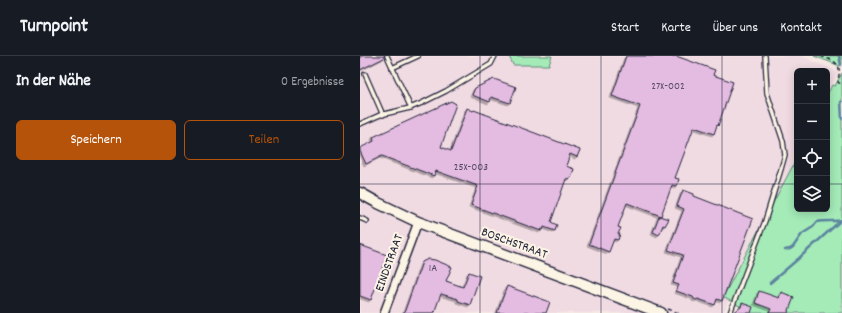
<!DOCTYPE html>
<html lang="de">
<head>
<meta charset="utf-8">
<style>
  body { margin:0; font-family:Dekko,sans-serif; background:#242831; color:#f1f3f6 }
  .controls { position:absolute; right:12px; top:12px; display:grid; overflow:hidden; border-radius:6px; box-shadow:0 2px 10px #0003 }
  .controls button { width:36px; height:36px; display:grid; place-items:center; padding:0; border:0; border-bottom:1px solid #363941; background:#171b24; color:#f1f3f6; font:20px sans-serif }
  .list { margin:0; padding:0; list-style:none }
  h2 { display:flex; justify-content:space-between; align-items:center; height:52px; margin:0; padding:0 16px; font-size:17px }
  h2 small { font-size:13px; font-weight:400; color:#9ea1a6 }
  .actions { display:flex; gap:8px; padding:12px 16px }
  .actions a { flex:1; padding:9px 0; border:1px solid #b45309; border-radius:6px; text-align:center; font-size:14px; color:#b45309 }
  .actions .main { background:#b45309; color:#fff }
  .icon { flex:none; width:22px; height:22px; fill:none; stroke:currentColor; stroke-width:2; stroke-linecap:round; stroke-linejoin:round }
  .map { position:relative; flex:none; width:482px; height:257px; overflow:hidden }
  header { display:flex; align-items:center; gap:24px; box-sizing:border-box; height:56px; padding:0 20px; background:#171b24; border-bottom:1px solid #363941 }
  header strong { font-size:19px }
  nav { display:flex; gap:22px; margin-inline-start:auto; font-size:14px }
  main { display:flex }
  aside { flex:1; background:#171b24 }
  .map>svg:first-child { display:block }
  .built { fill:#f1dbe3 }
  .green { fill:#a4ebb8; stroke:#63867a }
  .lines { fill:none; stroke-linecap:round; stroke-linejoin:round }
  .stream { stroke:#5b849f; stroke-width:2.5 }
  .building { fill:#e4bbe1; stroke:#22223b; filter:url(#shadow) }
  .lane-casing { stroke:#22223b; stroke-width:6 }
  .street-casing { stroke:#22223b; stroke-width:10 }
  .secondary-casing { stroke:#22223b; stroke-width:13 }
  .path { stroke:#22223b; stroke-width:1.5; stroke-dasharray:4 3; stroke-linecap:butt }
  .lane { stroke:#fcf5e5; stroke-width:3.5 }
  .street { stroke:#fcf5e5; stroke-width:7 }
  .secondary { stroke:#fcf5e5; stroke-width:10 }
  .grid { fill:none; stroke:#22223b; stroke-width:1; stroke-opacity:0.55 }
  .labels { text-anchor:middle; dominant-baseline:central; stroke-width:4; stroke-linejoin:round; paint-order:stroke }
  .number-label { font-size:11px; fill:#524864 }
  .street-label { font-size:13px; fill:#22223b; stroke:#fcf5e5 }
</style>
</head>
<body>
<header>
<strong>Turnpoint</strong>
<nav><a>Start</a><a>Karte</a><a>Über uns</a><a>Kontakt</a></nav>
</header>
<main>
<aside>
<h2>In der Nähe<small>0 Ergebnisse</small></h2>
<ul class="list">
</ul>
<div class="actions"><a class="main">Speichern</a><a>Teilen</a></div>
</aside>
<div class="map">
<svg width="482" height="257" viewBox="0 0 482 257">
  <defs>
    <filter id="shadow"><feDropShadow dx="-2" dy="2" stdDeviation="0" flood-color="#0004"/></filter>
  </defs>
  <rect width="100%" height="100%" fill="#f7e9e4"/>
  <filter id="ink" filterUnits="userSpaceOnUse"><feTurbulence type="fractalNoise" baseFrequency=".025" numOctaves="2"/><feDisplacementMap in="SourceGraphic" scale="8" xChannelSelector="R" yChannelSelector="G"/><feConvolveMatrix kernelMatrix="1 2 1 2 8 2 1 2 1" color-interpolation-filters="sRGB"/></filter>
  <g filter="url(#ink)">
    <polygon class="built" points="0,0 149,0 153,9 189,9 192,0 442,0 478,16 467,39 467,15 437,15 437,102 363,257 0,257"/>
    <g class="green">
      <polygon points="149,0 192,0 189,9 153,9"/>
      <polygon points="454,0 482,0 482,8 480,10"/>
      <polygon points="482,17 482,257 392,257 363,241 437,102 437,153 467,153 467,39 472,29 475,30"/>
    </g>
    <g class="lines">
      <g class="stream">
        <polyline points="479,0 481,9"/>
        <polyline points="482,46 481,46 482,63"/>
        <path d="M425 194 430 193 433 191 442 178 453 171 457 166C465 164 475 166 482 164"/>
        <polyline points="410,227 438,203 480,165"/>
      </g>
    </g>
    <g class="building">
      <polygon points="0,0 24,0 24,2 0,14"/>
      <polygon points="266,0 316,0 355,14 353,19 373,26 358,70 357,69 354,78 334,71 315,122 319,123 317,130 312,129 301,160 267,147 258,171 261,172 258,178 260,178 258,184 254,183 249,196 229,188 280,50 252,40"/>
      <polygon points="134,23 156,31 150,47 131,41 130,46 112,39 115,32"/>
      <polygon points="91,45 96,48 81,91 91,95 107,52 113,55 114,54 220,94 217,101 210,98 206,110 214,113 211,122 206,123 191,166 197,169 195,175 184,171 183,174 181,173 181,175 111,149 118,130 76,115 74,120 22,100 6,108 0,95 0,92 14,85 13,81"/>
      <polygon points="323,134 334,138 334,140 393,163 362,245 357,243 355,249 338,243 336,244 334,243 333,241 316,235 319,229 313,227 323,199 308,194 324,153 317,150"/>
      <polygon points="299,160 309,163 305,170 303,169 299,179 293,176"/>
      <polygon points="0,189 27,199 11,244 0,240"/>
      <polygon points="68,203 75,204 92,211 86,225 103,231 109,216 120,220 110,249 98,245 98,243 81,238 74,257 44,257 62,206"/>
      <polygon points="147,230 190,246 186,257 137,257"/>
      <polygon points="399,235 419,242 421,236 434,241 428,257 409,257 411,253 395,247"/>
      <polygon points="382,247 393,251 391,257 373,257 381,251"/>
    </g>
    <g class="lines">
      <defs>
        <g id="lane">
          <polyline points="27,0 51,52"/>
          <polyline points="32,12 58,0"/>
          <polyline points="5,18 23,59"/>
          <polyline points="0,68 20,59 50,52 62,47 86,35 131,8 135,0"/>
          <polyline points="0,162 7,165"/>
          <polyline points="370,257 405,165 421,113 425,99 423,85 407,37 405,0"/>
        </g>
        <polyline id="street" points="24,257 58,166"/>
        <polyline id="secondary" points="0,137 18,147 58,166 301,257"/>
      </defs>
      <use href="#lane" class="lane-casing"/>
      <use href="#street" class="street-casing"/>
      <use href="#secondary" class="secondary-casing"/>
      <g class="path">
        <path d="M461 0C467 3 478 5 479 13 480 17 478 22 478 26L479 27 482 28"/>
        <polyline points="308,253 319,257"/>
      </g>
      <use href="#lane" class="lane"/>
      <use href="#street" class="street"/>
      <use href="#secondary" class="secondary"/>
    </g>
  </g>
  <path class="grid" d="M120 0V257M241 0V257M362 0V257M0 128H437M467 128H482"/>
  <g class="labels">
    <g class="number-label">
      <text x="308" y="31">27X-002</text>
      <text x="111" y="112">25X-003</text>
      <text x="73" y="213">1A</text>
    </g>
    <g class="street-label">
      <text transform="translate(154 188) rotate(20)">BOSCHSTRAAT</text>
      <text transform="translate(30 207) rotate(-70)">EINDSTRAAT</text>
    </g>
  </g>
</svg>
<div class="controls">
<button>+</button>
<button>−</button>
<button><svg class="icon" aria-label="locate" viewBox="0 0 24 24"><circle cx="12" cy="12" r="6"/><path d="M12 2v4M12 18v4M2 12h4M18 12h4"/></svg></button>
<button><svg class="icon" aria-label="layers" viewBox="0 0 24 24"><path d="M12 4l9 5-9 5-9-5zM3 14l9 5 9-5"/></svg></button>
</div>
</div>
</main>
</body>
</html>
